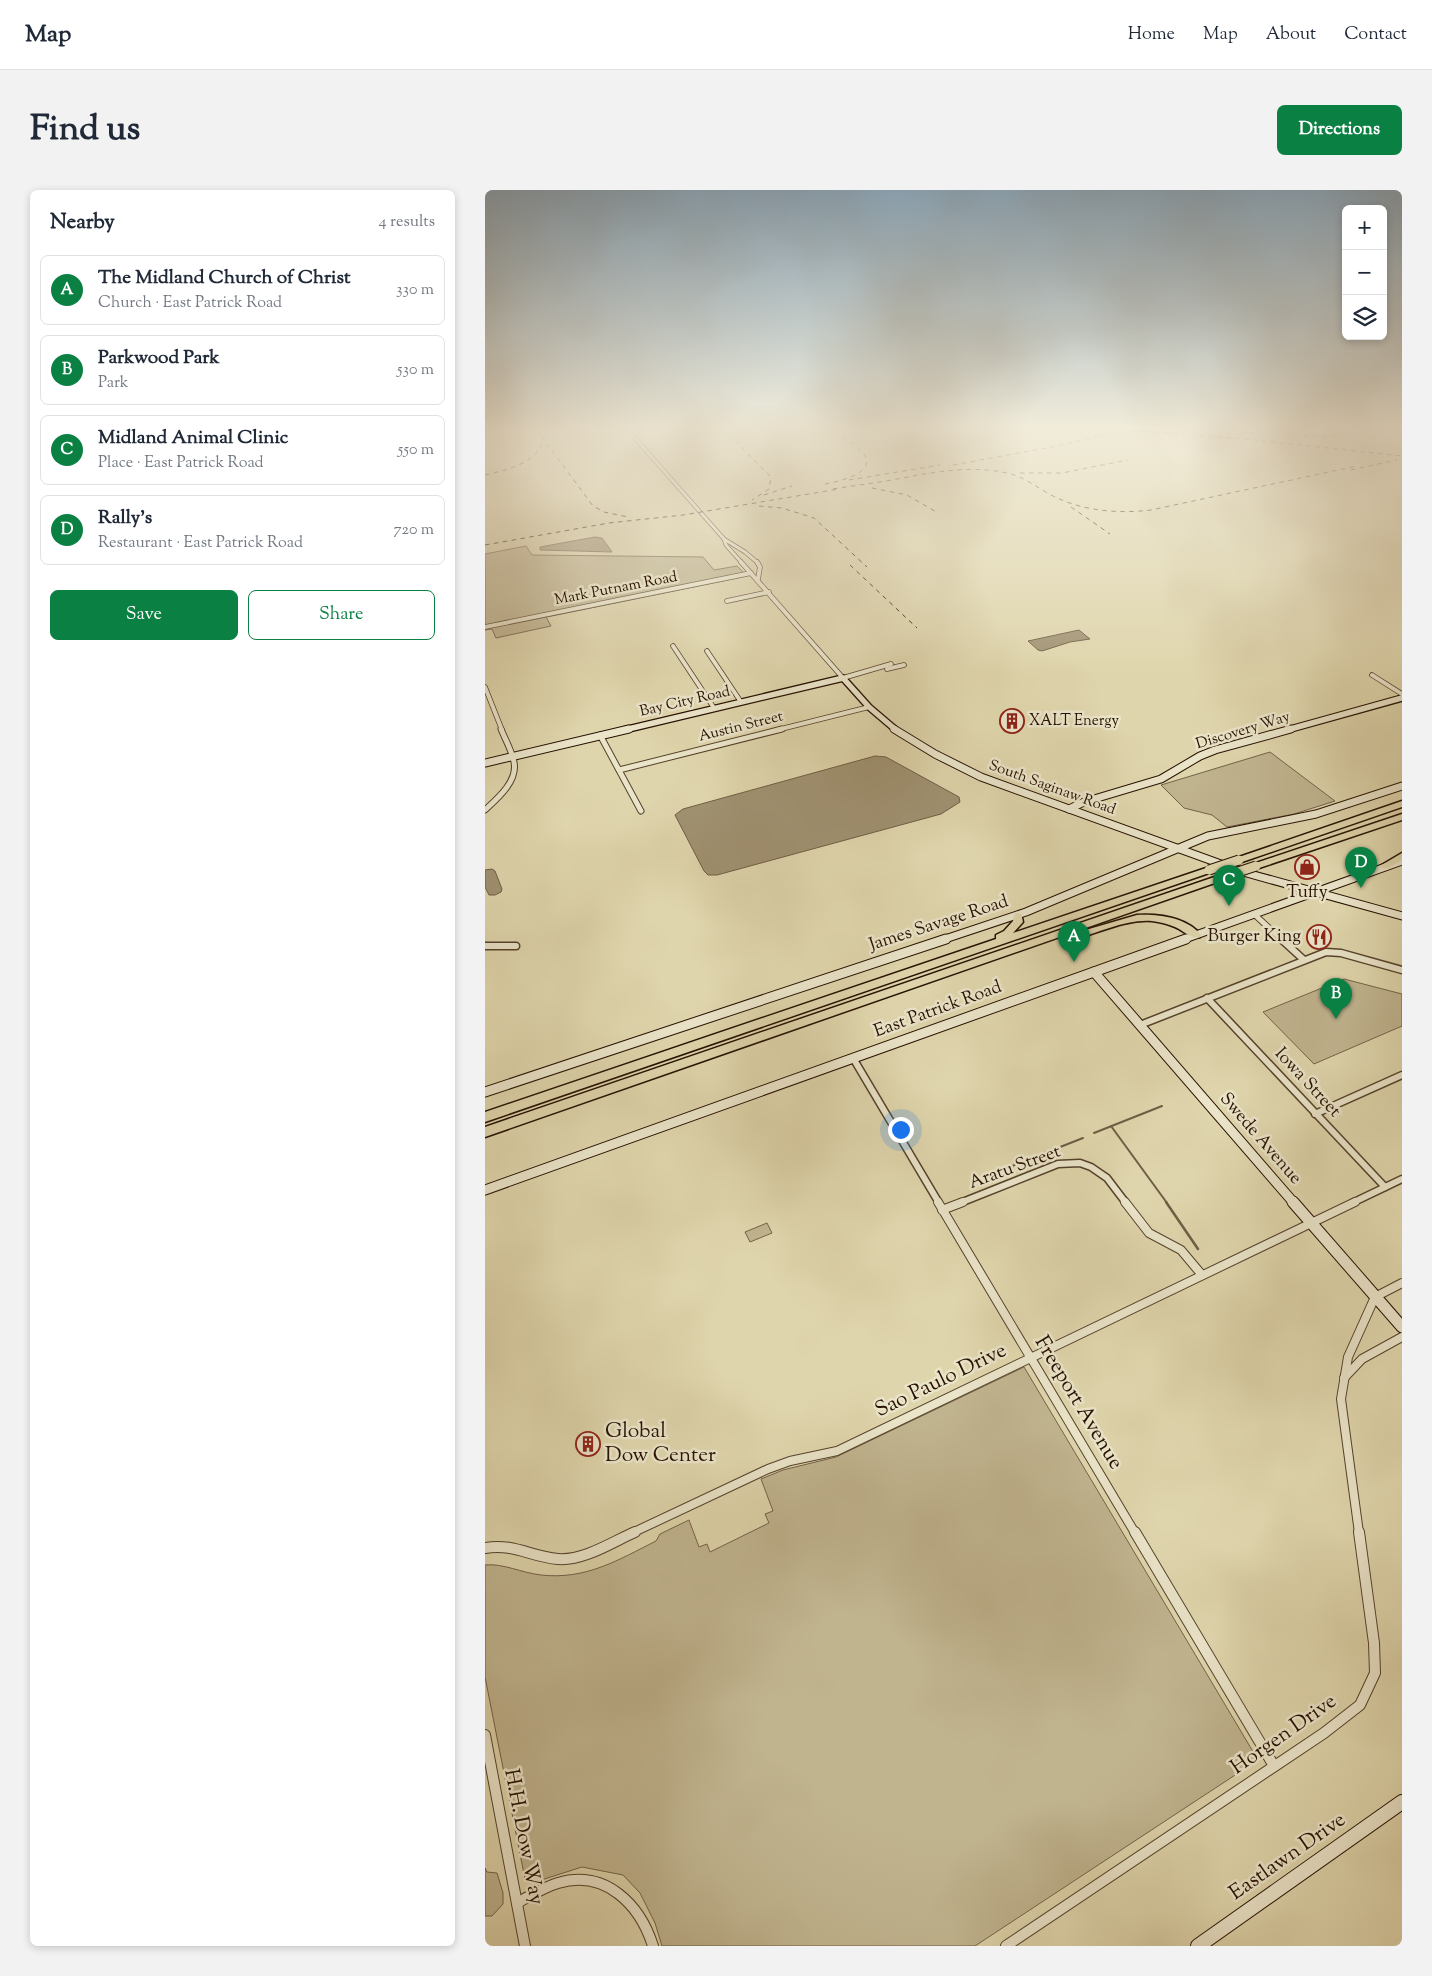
<!DOCTYPE html>
<html lang="en">
<head>
<meta charset="utf-8">
<style>
  body { margin:0; font-family:"Sorts Mill Goudy",serif; background:#f2f2f3; color:#1f2937 }
  .controls { position:absolute; right:15px; top:15px; display:grid; overflow:hidden; border-radius:8px; box-shadow:0 2px 8px #0003 }
  .controls button { width:45px; height:45px; display:grid; place-items:center; padding:0; border:0; border-bottom:1px solid #e0e1e3; background:#fff; color:#1f2937; font:25px sans-serif }
  .you { position:absolute; left:415px; top:939px; width:18px; height:18px; margin:-12px; border:4px solid #fff; border-radius:50%; background:#1a73e8; box-shadow:0 0 0 8px #1a73e833 }
  .badge { display:grid; place-items:center; width:32px; height:32px; border-radius:50%; background:#0b8043; color:#fff; font-size:16px; font-weight:700 }
  .pin { position:absolute; translate:-50% -41px; filter:drop-shadow(0 1px 2px #0008) }
  .pin::after { content:''; position:absolute; top:26px; width:18px; height:15px; background:inherit; clip-path:polygon(0 0,100% 0,50% 100%) }
  .list { margin:0; padding:0; list-style:none }
  h2 { display:flex; justify-content:space-between; align-items:center; height:65px; margin:0; padding:0 20px; font-size:21px }
  h2 small { font-size:16px; font-weight:400; color:#747a83 }
  .list li { display:grid; grid-template-columns:32px 1fr auto; gap:15px; align-items:center; box-sizing:border-box; height:70px; margin:0 10px 10px; padding:0 10px; border:1px solid #e0e1e3; border-radius:8px }
  .list b { display:block; font-size:19px; white-space:nowrap }
  .list p { margin:0; font-size:16px; white-space:nowrap; color:#747a83 }
  .list em { font-size:16px; font-style:normal; color:#747a83 }
  .actions { display:flex; gap:10px; padding:15px 20px }
  .actions a { flex:1; padding:11px 0; border:1px solid #0b8043; border-radius:8px; text-align:center; font-size:18px; color:#0b8043 }
  .actions .main { background:#0b8043; color:#fff }
  .icon { flex:none; width:28px; height:28px; fill:none; stroke:currentColor; stroke-width:2; stroke-linecap:round; stroke-linejoin:round }
  .map { position:relative; flex:none; width:917px; height:1756px; overflow:hidden; border-radius:8px }
  header { display:flex; align-items:center; gap:30px; box-sizing:border-box; height:70px; padding:0 25px; background:#fff; border-bottom:1px solid #e0e1e3 }
  header strong { font-size:24px }
  nav { display:flex; gap:28px; margin-inline-start:auto; font-size:18px }
  .intro { display:flex; align-items:center; justify-content:space-between; box-sizing:border-box; height:120px; padding:0 30px }
  h1 { margin:0; font-size:35px }
  .button { padding:12px 22px; border-radius:8px; background:#0b8043; color:#fff; font-size:18px; font-weight:700 }
  main { display:flex; gap:30px; padding:0 30px }
  aside { flex:1; background:#fff; border-radius:8px; box-shadow:0 2px 8px #0003 }
  .map>svg:first-child { display:block }
  .green { fill:#c0b48f; stroke:#736248 }
  .water { fill:#a09272; stroke:#6f5e44 }
  .lines { fill:none; stroke-linecap:round; stroke-linejoin:round }
  .stream-far1 { stroke:#6f5e44; stroke-width:2 }
  .stream { stroke:#6f5e44; stroke-width:2.5 }
  .street-far5-casing { stroke:#54422b; stroke-width:4.5 }
  .street-far4-casing { stroke:#54422b; stroke-width:5.5 }
  .street-far3-casing { stroke:#54422b; stroke-width:7 }
  .street-far2-casing { stroke:#54422b; stroke-width:9 }
  .street-far1-casing { stroke:#54422b; stroke-width:10 }
  .street-casing { stroke:#54422b; stroke-width:12 }
  .secondary-far4-casing { stroke:#261100; stroke-width:8 }
  .secondary-far3-casing { stroke:#261100; stroke-width:9 }
  .secondary-far2-casing { stroke:#261100; stroke-width:11 }
  .secondary-far1-casing { stroke:#261100; stroke-width:13 }
  .secondary-casing { stroke:#261100; stroke-width:16 }
  .highway-casing { stroke:#261100; stroke-width:3 }
  .street-far5 { stroke:#eae4c9; stroke-width:3 }
  .street-far4 { stroke:#eae4c9; stroke-width:4 }
  .street-far3 { stroke:#eae4c9; stroke-width:5 }
  .street-far2 { stroke:#eae4c9; stroke-width:6 }
  .street-far1 { stroke:#eae4c9; stroke-width:8 }
  .street { stroke:#eae4c9; stroke-width:10 }
  .secondary-far4 { stroke:#eae4c9; stroke-width:5.5 }
  .secondary-far3 { stroke:#eae4c9; stroke-width:7 }
  .secondary-far2 { stroke:#eae4c9; stroke-width:9 }
  .secondary-far1 { stroke:#eae4c9; stroke-width:11 }
  .secondary { stroke:#eae4c9; stroke-width:14 }
  .highway { fill:#dfd5ac; fill-rule:evenodd }
  .rail { stroke:#261100; stroke-width:1; stroke-dasharray:4.5 4.5; stroke-linecap:butt }
  .highway-bridge-casing { stroke:#261100; stroke-width:11; stroke-linecap:butt }
  .highway-bridge { stroke:#dfd5ac; stroke-width:9 }
  .labels { text-anchor:middle; dominant-baseline:central; stroke-width:5; stroke-linejoin:round; paint-order:stroke }
  .far-street-label { font-size:15px; fill:#261100; stroke:#eae4c9 }
  .far-poi-label { font-size:15px; fill:#261100; stroke:#eae4c9; text-anchor:start }
  .poi-label { font-size:18px; fill:#261100; stroke:#eae4c9 }
  .street-label { font-size:18px; fill:#261100; stroke:#eae4c9 }
  .near-street-label { font-size:21px; fill:#261100; stroke:#eae4c9 }
  .near-poi-label { font-size:21px; fill:#261100; stroke:#eae4c9; text-anchor:start }
</style>
</head>
<body>
<header>
<strong>Map</strong>
<nav><a>Home</a><a>Map</a><a>About</a><a>Contact</a></nav>
</header>
<div class="intro"><h1>Find us</h1><a class="button">Directions</a></div>
<main>
<aside>
<h2>Nearby<small>4 results</small></h2>
<ul class="list">
<li><span class="badge">A</span><div><b>The Midland Church of Christ</b><p>Church · East Patrick Road</p></div><em>330 m</em></li>
<li><span class="badge">B</span><div><b>Parkwood Park</b><p>Park</p></div><em>530 m</em></li>
<li><span class="badge">C</span><div><b>Midland Animal Clinic</b><p>Place · East Patrick Road</p></div><em>550 m</em></li>
<li><span class="badge">D</span><div><b>Rally's</b><p>Restaurant · East Patrick Road</p></div><em>720 m</em></li>
</ul>
<div class="actions"><a class="main">Save</a><a>Share</a></div>
</aside>
<div class="map">
<svg width="917" height="1756" viewBox="0 0 917 1756">
  <rect width="100%" height="100%" fill="#dfd5ac"/>
  <filter id="stains"><feTurbulence type="fractalNoise" baseFrequency=".004" numOctaves="4"/><feColorMatrix values="0 0 0 0 .2 0 0 0 0 .09 0 0 0 0 .02 0 0 0 .5 -.17"/></filter>
  <radialGradient id="worn" r=".72"><stop offset=".6" stop-color="#630" stop-opacity="0"/><stop offset="1" stop-color="#630" stop-opacity=".3"/></radialGradient>
  <g class="green">
    <polygon points="41,356 47,365 218,367 229,380 252,376 262,386 61,427 66,436 11,448 7,439 0,440 0,364"/>
    <polygon points="785,562 850,611 809,624 742,637 727,625 699,618 676,595"/>
    <polygon points="859,789 917,804 917,836 829,874 778,822"/>
    <polygon points="282,1033 287,1043 265,1052 260,1042"/>
    <path d="M539 1177 773 1570 490 1756H177L170 1733 155 1703 138 1685 97 1677 50 1692 40 1689 0 1487V1375C18 1373 37 1383 56 1385 101 1390 133 1370 171 1351L175 1344 204 1330 214 1357 222 1354 225 1362 284 1333 280 1324 288 1321 276 1289 298 1280 351 1267Z"/>
    <polygon points="0,1678 2,1682 12,1683 18,1703 18,1714 7,1726 0,1726"/>
  </g>
  <g class="water">
    <polygon points="110,347 117,348 127,362 55,360 55,357"/>
    <polygon points="594,440 605,449 585,452 557,461 553,460 543,451"/>
    <polygon points="390,566 401,567 474,607 475,612 456,624 232,685 223,685 219,681 190,625 198,619"/>
    <polygon points="7,679 10,681 17,699 16,702 10,705 4,705 0,697 0,680"/>
  </g>
  <g class="lines">
    <g class="stream-far1">
      <polyline points="626,936 682,1013"/>
      <polyline points="609,943 677,916"/>
      <polyline points="522,978 598,948"/>
    </g>
    <polyline class="stream" points="681,1012 713,1059"/>
    <defs>
      <g id="street-far5">
        <polyline points="142,239 239,349 260,362 273,373"/>
        <polyline points="239,349 241,355 257,373"/>
      </g>
      <g id="street-far4">
        <polyline points="256,372 358,488 406,474"/>
        <polyline points="272,372 275,377 273,389"/>
        <polyline points="242,411 284,402"/>
        <polyline points="0,437 266,383"/>
        <polyline points="188,456 229,518"/>
        <polyline points="222,461 256,512"/>
        <polyline points="402,479 419,475"/>
        <polyline points="887,485 917,504"/>
        <polyline points="0,497 17,540"/>
        <polyline points="292,540 384,517"/>
      </g>
      <g id="street-far3">
        <polyline points="115,545 156,621"/>
        <polyline points="134,580 297,539"/>
        <path d="M0 620C13 608 33 591 29 572 27 561 20 549 16 539"/>
        <polyline points="769,724 797,750"/>
      </g>
      <g id="street-far2">
        <polyline points="796,749 819,770"/>
        <polyline points="0,756 31,756"/>
        <polyline points="722,808 900,997"/>
        <polyline points="655,835 841,762 856,763 917,780"/>
        <polyline points="368,868 454,1013"/>
        <polyline points="830,924 917,885"/>
        <polyline points="475,1013 573,974 595,973 606,977 622,988 641,1013"/>
        <polyline points="867,1013 917,989"/>
      </g>
      <g id="street-far1">
        <polyline points="453,1012 650,1343"/>
        <polyline points="640,1012 664,1043 696,1060 717,1085"/>
        <polyline points="457,1020 478,1012"/>
        <polyline points="859,1188 877,1169 917,1147"/>
        <polyline points="147,1343 283,1279 305,1271 352,1261 870,1012"/>
        <polyline points="874,1343 856,1209 863,1167 890,1107 917,1093"/>
      </g>
      <g id="street">
        <polyline points="650,1342 789,1576"/>
        <path d="M0 1358C29 1353 46 1367 73 1369 99 1371 127 1352 150 1342"/>
        <polyline points="0,1545 40,1756"/>
        <path d="M32 1713C45 1706 59 1697 73 1693 121 1679 155 1715 168 1756"/>
        <polyline points="521,1756 839,1543 875,1515 890,1483 889,1453 874,1342"/>
      </g>
      <g id="secondary-far4">
        <polyline points="139,540 358,488 384,517 411,540"/>
        <polyline points="802,540 917,508"/>
      </g>
      <g id="secondary-far3">
        <polyline points="409,539 450,564 496,587 758,682 917,726"/>
        <polyline points="0,573 144,539"/>
        <polyline points="584,619 599,612 676,589 715,566 730,560 806,539"/>
        <polyline points="457,750 541,722 723,646 831,624 917,596"/>
        <polyline points="697,750 917,671"/>
      </g>
      <g id="secondary-far2">
        <polyline points="609,782 809,1013"/>
        <polyline points="0,902 461,749"/>
        <polyline points="0,1000 701,749"/>
      </g>
      <polyline id="secondary-far1" points="808,1012 917,1137"/>
      <polyline id="secondary" points="713,1756 917,1612"/>
      <g id="highway">
        <polygon points="917,611 917,617 757,672 754,673 749,670 751,668"/>
        <polygon points="917,624 917,630 774,678 768,678 766,676 768,674"/>
        <polygon points="917,663 917,670 903,678 897,678 895,676"/>
        <polygon points="724,677 727,678 727,682 0,932 0,922 511,749 511,745 519,741 528,731 530,723 536,723 538,732 528,743"/>
        <polygon points="741,683 746,686 744,688 0,947 0,937"/>
        <path d="M652 725C673 724 701 727 716 745L715 747C705 749 698 740 690 737 683 734 675 732 667 731 641 729 616 742 591 749L586 746 587 744Z"/>
      </g>
    </defs>
    <use href="#street-far5" class="street-far5-casing"/>
    <use href="#street-far4" class="street-far4-casing"/>
    <use href="#street-far3" class="street-far3-casing"/>
    <use href="#street-far2" class="street-far2-casing"/>
    <use href="#street-far1" class="street-far1-casing"/>
    <use href="#street" class="street-casing"/>
    <use href="#secondary-far4" class="secondary-far4-casing"/>
    <use href="#secondary-far3" class="secondary-far3-casing"/>
    <use href="#secondary-far2" class="secondary-far2-casing"/>
    <use href="#secondary-far1" class="secondary-far1-casing"/>
    <use href="#secondary" class="secondary-casing"/>
    <use href="#highway" class="highway-casing"/>
    <use href="#street-far5" class="street-far5"/>
    <use href="#street-far4" class="street-far4"/>
    <use href="#street-far3" class="street-far3"/>
    <use href="#street-far2" class="street-far2"/>
    <use href="#street-far1" class="street-far1"/>
    <use href="#street" class="street"/>
    <use href="#secondary-far4" class="secondary-far4"/>
    <use href="#secondary-far3" class="secondary-far3"/>
    <use href="#secondary-far2" class="secondary-far2"/>
    <use href="#secondary-far1" class="secondary-far1"/>
    <use href="#secondary" class="secondary"/>
    <use href="#highway" class="highway"/>
    <g class="rail">
      <polyline points="51,239 108,316 119,322 143,327"/>
      <polyline points="679,243 746,248"/>
      <polyline points="756,243 834,247 881,242"/>
      <polyline points="875,243 897,239"/>
      <polyline points="741,247 917,266"/>
      <polyline points="250,251 286,287 284,299 267,310"/>
      <polyline points="468,275 572,256 626,243 646,241 685,243"/>
      <polyline points="866,280 912,270"/>
      <polyline points="535,283 577,283 643,270"/>
      <path d="M0 285C21 280 55 273 58 248"/>
      <polyline points="364,290 455,275"/>
      <path d="M340 294C351 292 390 284 380 266 373 254 357 247 346 239"/>
      <polyline points="387,298 422,305 453,323"/>
      <path d="M348 299C366 296 383 294 401 291 440 284 481 274 522 283 538 286 551 297 566 305 597 321 632 324 666 320L872 276"/>
      <polyline points="279,305 307,296"/>
      <polyline points="274,316 297,318 329,328 382,377"/>
      <polyline points="586,317 625,344"/>
      <polyline points="0,355 124,333 198,325 354,299"/>
      <polyline points="365,375 432,438"/>
    </g>
    <defs>
      <g id="highway-bridge">
        <polyline points="724,680 754,670"/>
        <polyline points="741,686 771,676"/>
      </g>
    </defs>
    <use href="#highway-bridge" class="highway-bridge-casing"/>
    <use href="#highway-bridge" class="highway-bridge"/>
  </g>
  <linearGradient id="sky" x2="0" y2="1"><stop stop-color="#8ba6b9"/><stop offset="0.49" stop-color="#f1ecda"/><stop offset="1" stop-color="#f1ecda" stop-opacity="0"/></linearGradient>
  <rect width="917" height="485" fill="url(#sky)"/>
  <defs>
    <symbol id="building-ring" viewBox="-11 -11 22 22"><circle r="9.5" fill="#eae4c9" stroke="#8f2418" stroke-width="1.5"/><path d="M-4-6H4V6H1V3H-1V6H-4ZM-2.5-4.3h1.7v1.8h-1.7ZM.8-4.3h1.7v1.8H.8ZM-2.5-1h1.7V.8h-1.7ZM.8-1h1.7V.8H.8Z" fill="#8f2418"/></symbol>
    <symbol id="shop-ring" viewBox="-11 -11 22 22"><circle r="9.5" fill="#eae4c9" stroke="#8f2418" stroke-width="1.5"/><path d="M-5-2.5h2.3a2.7 3.5 0 0 1 5.4 0H5L5.5 6h-11ZM-1.5-2.5h3a1.5 2.3 0 0 0-3 0Z" fill="#8f2418"/></symbol>
    <symbol id="restaurant-ring" viewBox="-11 -11 22 22"><circle r="9.5" fill="#eae4c9" stroke="#8f2418" stroke-width="1.5"/><path d="M-5-6h1v4h1v-4h1v4h1v-4h1v5L-1.5 .5V6h-2V.5L-5-1ZM5-6V6H3V1.5H1.5Q1.5-4 5-6Z" fill="#8f2418"/></symbol>
  </defs>
  <g fill-rule="evenodd">
    <use href="#building-ring" x="513" y="517" width="28" height="28"/>
    <use href="#shop-ring" x="808" y="663" width="28" height="28"/>
    <use href="#restaurant-ring" x="820" y="733" width="28" height="28"/>
    <use href="#building-ring" x="89" y="1240" width="28" height="28"/>
  </g>
  <g class="labels">
    <g class="far-street-label">
      <text transform="translate(131 399) rotate(-11)">Mark Putnam Road</text>
      <text transform="translate(200 512) rotate(-13)">Bay City Road</text>
      <text transform="translate(256 537) rotate(-14)">Austin Street</text>
      <text transform="translate(758 541) rotate(-17)">Discovery Way</text>
      <text transform="translate(567 598) rotate(20)">South Saginaw Road</text>
    </g>
    <g class="far-poi-label">
      <text x="544" y="531">XALT Energy</text>
    </g>
    <g class="poi-label">
      <text x="822" y="703">Tuffy</text>
      <text x="816" y="747" text-anchor="end">Burger King</text>
    </g>
    <g class="street-label">
      <text transform="translate(454 734) rotate(-18)">James Savage Road</text>
      <text transform="translate(453 820) rotate(-20)">East Patrick Road</text>
      <text transform="translate(822 893) rotate(47)">Iowa Street</text>
      <text transform="translate(775 949) rotate(49)">Swede Avenue</text>
      <text transform="translate(530 978) rotate(-20)">Aratu Street</text>
    </g>
    <g class="near-street-label">
      <text transform="translate(456 1191) rotate(-26)">Sao Paulo Drive</text>
      <text transform="translate(593 1213) rotate(59)">Freeport Avenue</text>
      <text transform="translate(799 1545) rotate(-35)">Horgen Drive</text>
      <text transform="translate(38 1647) rotate(79)">H.H. Dow Way</text>
      <text transform="translate(803 1667) rotate(-35)">Eastlawn Drive</text>
    </g>
    <g class="near-poi-label">
      <text x="120" y="1242">Global<tspan x="120" dy="24">Dow Center</tspan></text>
    </g>
  </g>
  <rect width="100%" height="100%" filter="url(#stains)"/>
  <rect width="100%" height="100%" fill="url(#worn)"/>
</svg>
<div class="controls">
<button>+</button>
<button>−</button>
<button><svg class="icon" aria-label="layers" viewBox="0 0 24 24"><path d="M12 4l9 5-9 5-9-5zM3 14l9 5 9-5"/></svg></button>
</div>
<div class="you"></div>
<div class="pin badge" style="left:589px;top:772px">A</div>
<div class="pin badge" style="left:851px;top:829px">B</div>
<div class="pin badge" style="left:744px;top:716px">C</div>
<div class="pin badge" style="left:876px;top:698px">D</div>
</div>
</main>
</body>
</html>
